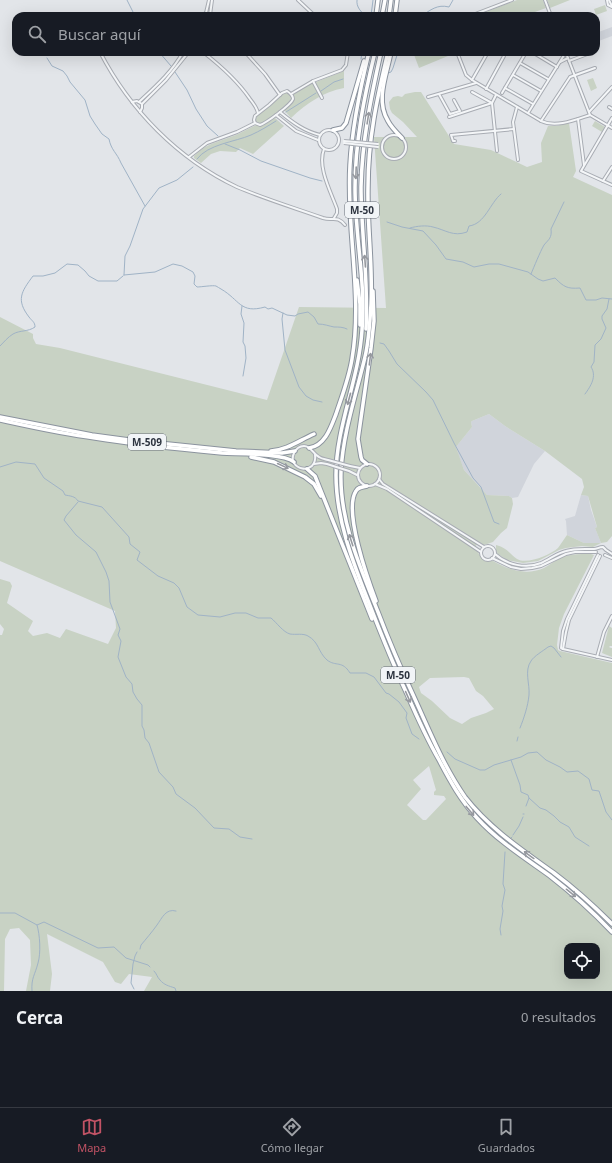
<!DOCTYPE html>
<html lang="es">
<head>
<meta charset="utf-8">
<style>
  body { margin:0; font-family:"Noto Sans",sans-serif; background:#20242c; color:#f1f3f6 }
  .controls { position:absolute; right:12px; bottom:12px; display:grid; overflow:hidden; border-radius:8px; box-shadow:0 4px 16px #0002 }
  .controls button { width:36px; height:36px; display:grid; place-items:center; padding:0; border:0; border-bottom:1px solid #363941; background:#171b24; color:#f1f3f6; font:20px sans-serif }
  .list { margin:0; padding:0; list-style:none }
  h2 { display:flex; justify-content:space-between; align-items:center; height:52px; margin:0; padding:0 16px; font-size:17px }
  h2 small { font-size:13px; font-weight:400; color:#9ea1a6 }
  .icon { flex:none; width:22px; height:22px; fill:none; stroke:currentColor; stroke-width:2; stroke-linecap:round; stroke-linejoin:round }
  .map { position:relative; flex:none; width:612px; height:991px; overflow:hidden }
  .search { position:absolute; background:#171b24; box-shadow:0 4px 16px #0002; left:12px; right:12px; top:12px; height:44px; display:flex; align-items:center; gap:10px; box-sizing:border-box; padding:0 14px; border-radius:12px; color:#9ea1a6; font-size:15px }
  .sheet { height:116px; background:#171b24 }
  nav { display:flex; justify-content:space-around; align-items:center; box-sizing:border-box; height:56px; border-top:1px solid #363941; background:#171b24; font-size:11px; color:#9ea1a6 }
  nav a { display:grid; justify-items:center; gap:2px }
  nav .on { color:#c25365 }
  .map>svg:first-child { display:block }
  .built { fill:#d0d4db }
  .green { fill:#c8d2c4; fill-rule:evenodd }
  .lines { fill:none; stroke-linecap:round; stroke-linejoin:round }
  .stream { stroke:#a0b3c6; stroke-width:1 }
  .minor-casing { stroke:#a8acb3; stroke-width:4 }
  .highway-casing { stroke:#8b939e; stroke-width:5.5 }
  .minor { stroke:#f4f6f8; stroke-width:2 }
  .highway { stroke:#fff; stroke-width:3.5 }
  .minor-bridge-casing { stroke:#a8acb3; stroke-width:4; stroke-linecap:butt }
  .minor-bridge { stroke:#f4f6f8; stroke-width:2 }
  .oneway { stroke:#96999f }
  .labels { text-anchor:middle; dominant-baseline:central; stroke-width:3; stroke-linejoin:round; paint-order:stroke }
  .shield { fill:#f1f4f7; stroke:#676d76; stroke-width:1 }
  .shield-label { font-size:10px; font-weight:bold; fill:#2c333f }
</style>
</head>
<body>
<div class="map">
<svg width="612" height="991" viewBox="0 0 612 991">
  <rect width="100%" height="100%" fill="#e2e5e9"/>
  <g class="built">
    <polygon points="612,27 612,36 596,42 596,33"/>
    <polygon points="489,414 505,426 545,451 534,464 518,497 512,498 509,496 487,495 464,470 458,454 456,447 472,427 471,422 472,421"/>
    <polygon points="581,495 588,496 591,510 597,527 595,528 601,543 584,543 567,535 566,521 565,519 575,516"/>
  </g>
  <g class="green">
    <polygon points="517,0 543,0 546,8 524,16 475,16"/>
    <polygon points="547,0 570,0 550,8"/>
    <polygon points="605,5 607,11 596,15 594,9"/>
    <polygon points="413,52 447,52 448,56 419,68"/>
    <path d="M344 71V88C323 92 307 103 291 118L284 110 293 101 294 94 311 84 316 83V82Z"/>
    <polygon points="593,78 597,88 591,91 587,80"/>
    <path d="M415 92H421L454 144 491 150 527 167 542 162 541 143 548 126H556L569 123 576 171 573 177 612 195V536L607 542 601 543 593 547 582 546 566 548 559 550 538 561 523 563 507 560 498 554 496 551V545C507 548 509 553 517 559 527 565 550 555 558 548 561 544 564 539 567 535L584 543H601L595 528 597 527 588 496 581 495 584 487 582 479 545 451 505 426 489 414 472 421 471 422 472 427 456 447 464 470 487 495 509 496 512 498 513 504 507 528 501 533 493 542 484 545 479 542 474 548C482 555 480 562 493 561 509 570 526 576 544 568 550 565 554 561 560 558 567 555 575 554 582 554 586 554 590 553 594 555L564 614 559 628 557 645 558 650 560 651 612 663V991H144L152 977 129 974 121 984 115 982 103 962 47 934 52 974 50 991H26L31 965 30 940 19 928 10 929 5 939 4 991H0V635H2L4 629 0 624V579L10 582 12 586 7 603 33 621 28 631 33 636 47 633 60 638 66 629 108 644 116 628 115 611 0 561V317L33 334V338L36 344 60 348 267 400 299 307 386 308 374 137H417L403 122 392 113 390 109 389 102 393 97 398 96 402 97 405 94ZM464 677 469 678 476 691 483 696 494 709 486 713 471 718 462 724 450 718 432 701 421 693 419 687 430 678ZM429 766 436 790 434 792V795L444 796 446 799 426 820H423L407 805 421 789 413 780ZM567 946H597V976H567Z"/>
    <polygon points="284,93 287,93 291,95 291,98 290,101 276,114 261,124 257,123 255,120 257,116 269,107"/>
    <polygon points="275,118 284,126 253,154 240,148 236,152 220,151 211,154 201,163 194,158 194,156 203,148 211,144 236,135 256,125 262,126"/>
    <polygon points="595,121 605,127 602,132 592,126"/>
    <polygon points="609,626 612,628 612,646 610,646 609,647 611,648 612,648 612,657 602,653"/>
  </g>
  <g class="lines">
    <g class="stream">
      <polyline points="127,0 135,16"/>
      <path d="M357 0C356 7 361 12 366 16"/>
      <polyline points="371,16 373,0"/>
      <polyline points="407,16 410,14 415,16"/>
      <path d="M421 16C431 10 437 4 449 7L453 0"/>
      <polyline points="159,52 171,66"/>
      <path d="M47 58 52 66 63 71 67 76 70 82 85 100 90 116 95 124 102 134 109 139C111 150 117 153 121 163L145 206"/>
      <polyline points="361,59 362,52"/>
      <polyline points="175,72 187,90 196,109 207,126 218,136"/>
      <polyline points="388,73 391,72 393,68 398,52"/>
      <polyline points="321,91 334,82 343,79"/>
      <polyline points="286,112 316,93"/>
      <polyline points="225,144 240,150 261,161 310,178 322,181"/>
      <path d="M197 159C208 144 235 142 251 135 260 131 268 126 276 121"/>
      <path d="M387 222 402 227 423 231 436 245 446 259 463 262 474 267 489 264H499L528 272 538 279 543 281 555 278C564 287 567 289 580 288L586 300H596L602 298 612 299"/>
      <path d="M410 228C417 226 426 225 433 227 446 230 453 237 467 232L469 226C485 224 490 203 501 194"/>
      <path d="M531 274C534 267 540 252 544 245 549 239 552 238 551 229L564 202"/>
      <path d="M124 275 155 272 173 264 182 266 193 272 195 276 194 284 197 287C201 287 213 285 216 286 218 287 219 288 221 289 240 300 240 314 265 307L268 309 272 308 287 315 295 316 298 314 308 312 314 317 318 324C324 324 329 326 334 327 339 327 343 327 347 329"/>
      <polyline points="124,275 125,256 130,246 143,209 159,188 177,180 193,167"/>
      <polyline points="242,306 241,314 244,323 243,342 245,346 246,358 243,376"/>
      <polyline points="283,313 282,319 285,350 299,387 306,396 313,400 322,402"/>
      <polyline points="380,343 384,344 389,351 397,364 426,392 433,400 454,443 473,478 481,487 494,522 499,524"/>
      <path d="M0 346C4 342 8 337 13 334 20 330 28 332 35 327 35 322 32 321 29 317 16 300 21 292 33 276H43L55 273 67 264 78 265 85 271 89 276 98 281H117L123 276"/>
      <path d="M585 394C591 386 597 376 591 367L594 362 595 345 601 339 606 328 602 319V316L607 309 609 299"/>
      <path d="M0 467 16 462 35 464 44 478 63 491 65 495C70 496 75 496 78 501L102 507 129 537 130 544 140 552 137 560 158 576 174 583 179 588 187 607 198 615 220 617 235 613H246L258 618H271C277 623 283 632 290 634 296 635 303 633 308 636 319 642 318 652 327 660 336 667 342 660 350 673H366L374 677 386 693 389 694 399 702 407 713 406 718 412 734 419 739"/>
      <polyline points="78,502 66,516 64,520 76,535 96,552 106,572 109,581 110,602 120,629 118,635 121,641 118,657 126,677 132,684 133,692 137,699 142,705 142,726 144,730 145,738 149,743 159,772 173,787 176,794 195,808 214,828 229,829 240,837 252,839"/>
      <path d="M520 728C524 718 528 706 529 695 530 684 524 671 531 661 534 656 543 651 548 647L551 646 554 648 561 657"/>
      <polyline points="517,741 518,737"/>
      <polyline points="447,752 455,759 480,770 485,770 494,765 521,757 528,753 537,752 546,760 560,767 567,772 578,771 589,779 592,790 599,791 606,812 612,820"/>
      <polyline points="511,760 520,785 521,792 528,795 529,798 526,806"/>
      <polyline points="529,798 540,808 546,810 554,816 560,822 569,827 575,837 589,846"/>
      <polyline points="523,814 524,814"/>
      <polyline points="513,835 519,826 523,817"/>
      <polyline points="511,838 512,837"/>
      <polyline points="0,913 15,913 37,925 44,922 98,948 114,947 126,958 148,965 150,967"/>
      <polyline points="501,935 500,929 503,911 502,906 505,890 503,884 505,852"/>
      <path d="M140 949 141 945C146 939 152 932 157 925 162 918 166 908 176 911"/>
      <path d="M154 971C157 974 157 977 160 980 164 985 169 986 175 988L176 991"/>
      <polyline points="134,989 131,983 133,964 135,956 137,952"/>
      <path d="M32 991C31 978 35 975 38 963 41 953 40 935 37 925"/>
    </g>
    <defs>
      <g id="minor">
        <polyline points="298,0 315,16"/>
        <polyline points="545,0 551,16"/>
        <polyline points="607,0 608,5 612,7"/>
        <polyline points="609,0 612,6"/>
        <polyline points="206,13 209,0"/>
        <polyline points="210,15 212,0"/>
        <polyline points="201,16 206,13 211,16"/>
        <polyline points="470,16 512,0"/>
        <path d="M100 52C130 110 178 159 237 187 265 199 295 208 323 218 333 221 337 215 345 225"/>
        <path d="M203 52C221 66 237 80 250 99 254 104 257 108 258 113"/>
        <polyline points="245,52 265,74 280,95"/>
        <path d="M457 52 466 75 472 80 541 121C556 128 575 120 590 115L612 128"/>
        <polyline points="532,52 557,67"/>
        <polyline points="566,53 590,115"/>
        <polyline points="187,54 193,52"/>
        <polyline points="569,61 590,53"/>
        <polyline points="560,62 568,58"/>
        <polyline points="520,63 548,79"/>
        <polyline points="513,75 541,91"/>
        <polyline points="472,80 488,52"/>
        <polyline points="313,81 322,98"/>
        <polyline points="505,88 533,104"/>
        <polyline points="486,89 504,56"/>
        <path d="M287 91C290 93 293 95 293 99 291 105 266 123 260 125L255 123 254 120 255 116 269 105 282 93Z"/>
        <polyline points="472,92 492,103 497,151"/>
        <polyline points="502,93 525,54 528,52"/>
        <polyline points="291,94 313,81 342,70 346,65 348,52"/>
        <polyline points="439,94 450,114 460,111 454,100"/>
        <polyline points="428,97 476,83"/>
        <polyline points="132,102 137,101 142,104 142,108 140,112"/>
        <path d="M139 102C155 87 173 71 183 52"/>
        <polyline points="142,104 166,80 187,54"/>
        <polyline points="517,107 513,122 518,160"/>
        <polyline points="609,107 612,109"/>
        <path d="M280 112C292 122 304 131 320 135"/>
        <polyline points="589,112 612,87"/>
        <polyline points="528,113 566,52"/>
        <polyline points="276,115 296,131 318,140"/>
        <polyline points="449,117 492,103 496,95"/>
        <polyline points="612,118 581,171 612,185"/>
        <polyline points="578,119 584,165"/>
        <polyline points="541,121 570,77 595,68"/>
        <circle cx="329" cy="140" r="10"/>
        <circle cx="394" cy="147" r="12"/>
        <polyline points="455,141 453,141 451,135 514,129"/>
        <path d="M324 149C317 167 331 192 337 209V213L334 218"/>
        <polyline points="189,157 207,143 237,132 255,123"/>
        <polyline points="603,181 612,167"/>
        <path d="M315 454C318 477 286 470 294 453 296 449 300 446 304 446 311 446 313 454 319 457 322 459 325 459 328 460"/>
        <circle cx="369" cy="475" r="11"/>
        <polyline points="314,464 321,463 327,464"/>
        <polyline points="350,466 360,468"/>
        <polyline points="349,471 357,475"/>
        <polyline points="379,479 383,484 484,547"/>
        <polyline points="375,484 387,489 481,552"/>
        <circle cx="488" cy="553" r="7"/>
        <path d="M495 554C507 565 526 569 541 563 550 559 557 553 566 551 575 548 585 549 594 549 597 549 599 547 603 547L606 550 612 554"/>
        <polyline points="605,555 612,558"/>
        <polyline points="492,558 511,567 521,569 532,568 541,566 566,554 575,552 596,552"/>
        <polyline points="563,649 561,648 563,631 567,619 598,555"/>
        <polyline points="563,649 566,632 569,620 600,556"/>
        <polyline points="563,649 612,660"/>
        <polyline points="597,657 604,632 612,616"/>
      </g>
      <g id="highway">
        <polyline points="376,16 378,0"/>
        <polyline points="382,16 385,0"/>
        <polyline points="389,16 391,0"/>
        <polyline points="395,16 397,0"/>
        <path d="M375 52C364 97 355 142 355 188 355 236 366 283 362 330 359 380 336 426 336 475 336 520 353 562 369 603 381 634 393 664 407 694 417 717 427 739 439 760 450 781 461 801 477 818 498 841 525 858 550 876 572 893 593 912 612 932"/>
        <path d="M388 52C377 98 368 139 368 187 367 226 373 265 371 304 370 321 369 340 365 357 356 395 343 433 341 471 339 520 360 567 378 612 389 641 401 669 414 697 429 730 444 767 465 797 489 828 522 850 554 873 574 888 594 906 612 924"/>
        <path d="M391 52C387 74 375 100 388 121 391 127 397 133 402 138"/>
        <polyline points="333,130 342,128 346,123 364,61"/>
        <polyline points="357,280 360,304 360,325"/>
        <path d="M366 329C369 282 361 234 361 187 362 141 371 97 381 52"/>
        <polyline points="0,417 92,435 129,440 236,451 282,453 295,451"/>
        <path d="M0 420C32 427 63 434 95 438 138 445 180 449 222 453 238 454 283 453 294 462"/>
        <path d="M309 448C325 446 331 427 336 414 342 396 349 378 352 359 363 295 346 230 350 165 352 127 360 89 369 52"/>
        <path d="M271 451C287 450 300 440 314 434"/>
        <polyline points="251,457 274,462 305,477 314,484 321,496"/>
        <polyline points="367,464 362,460 361,457 358,439 371,348 374,321 373,291"/>
        <polyline points="307,469 315,476 372,619"/>
        <path d="M367 486C362 487 358 487 356 491 343 510 368 580 376 601"/>
      </g>
    </defs>
    <use href="#minor" class="minor-casing"/>
    <use href="#highway" class="highway-casing"/>
    <use href="#minor" class="minor"/>
    <use href="#highway" class="highway"/>
    <defs>
      <g id="minor-bridge">
        <polyline points="344,141 378,144"/>
        <polyline points="344,143 378,147"/>
        <polyline points="328,460 350,466"/>
        <polyline points="327,464 349,471"/>
      </g>
    </defs>
    <use href="#minor-bridge" class="minor-bridge-casing"/>
    <use href="#minor-bridge" class="minor-bridge"/>
  </g>
  <defs><path id="oneway-shaft" d="M-6 0H5M1.5-3L5.5 0L1.5 3" fill="none" stroke-width="1.6" stroke-linecap="round" stroke-linejoin="round"/></defs>
  <g class="oneway">
    <use href="#oneway-shaft" transform="translate(368 118) rotate(-81)"/>
    <use href="#oneway-shaft" transform="translate(356 173) rotate(92)"/>
    <use href="#oneway-shaft" transform="translate(365 261) rotate(-94)"/>
    <use href="#oneway-shaft" transform="translate(370 359) rotate(-83)"/>
    <use href="#oneway-shaft" transform="translate(349 399) rotate(105)"/>
    <use href="#oneway-shaft" transform="translate(283 466) rotate(25)"/>
    <use href="#oneway-shaft" transform="translate(351 540) rotate(-108)"/>
    <use href="#oneway-shaft" transform="translate(408 697) rotate(66)"/>
    <use href="#oneway-shaft" transform="translate(470 811) rotate(50)"/>
    <use href="#oneway-shaft" transform="translate(529 855) rotate(-144)"/>
    <use href="#oneway-shaft" transform="translate(571 893) rotate(39)"/>
  </g>
  <g class="labels">
    <g class="shield">
      <rect x="345" y="202" width="34" height="16" rx="3"/>
      <rect x="128" y="434" width="38" height="16" rx="3"/>
      <rect x="381" y="667" width="34" height="16" rx="3"/>
    </g>
    <g class="shield-label">
      <text x="362" y="210">M-50</text>
      <text x="147" y="442">M-509</text>
      <text x="398" y="675">M-50</text>
    </g>
  </g>
</svg>
<div class="controls">
<button><svg class="icon" aria-label="locate" viewBox="0 0 24 24"><circle cx="12" cy="12" r="6"/><path d="M12 2v4M12 18v4M2 12h4M18 12h4"/></svg></button>
</div>
<div class="search"><svg class="icon" aria-label="search" viewBox="0 0 24 24"><circle cx="10" cy="10" r="6"/><path d="M15 15l6 6"/></svg>Buscar aquí</div>
</div>
<section class="sheet">
<h2>Cerca<small>0 resultados</small></h2>
<ul class="list">
</ul>
</section>
<nav>
<a class="on"><svg class="icon" aria-label="map" viewBox="0 0 24 24"><path d="M3 6l6-2 6 2 6-2v14l-6 2-6-2-6 2zM9 4v14M15 6v14"/></svg>Mapa</a>
<a><svg class="icon" aria-label="directions" viewBox="0 0 24 24"><path d="M12 3l9 9-9 9-9-9zM9 14v-3h6M13 9l2 2-2 2"/></svg>Cómo llegar</a>
<a><svg class="icon" aria-label="saved" viewBox="0 0 24 24"><path d="M7 4h10v16l-5-4-5 4z"/></svg>Guardados</a>
</nav>
</body>
</html>
